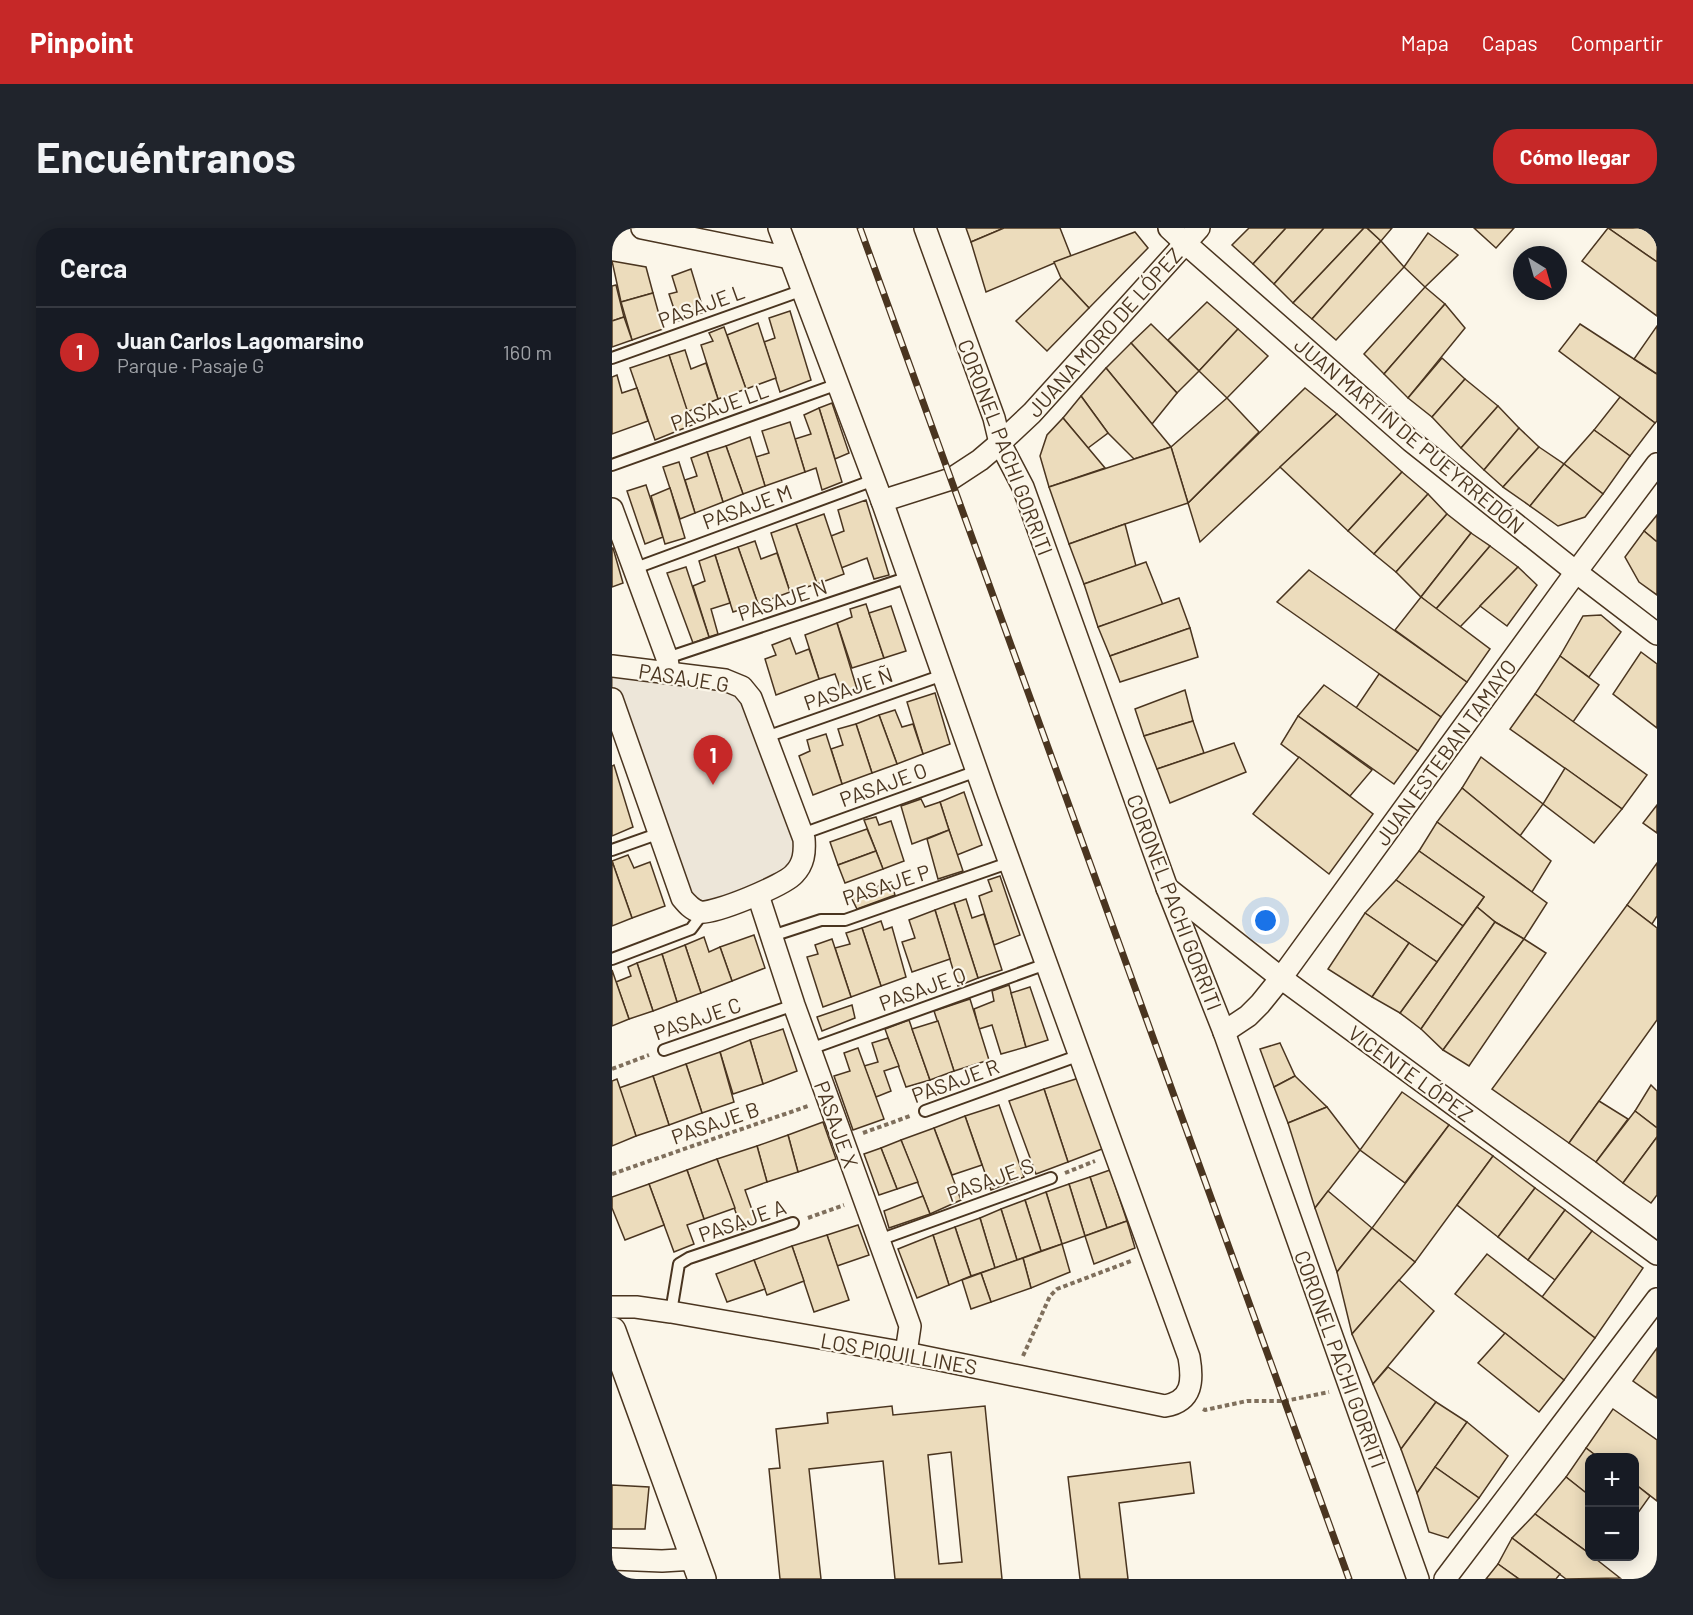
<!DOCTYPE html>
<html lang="es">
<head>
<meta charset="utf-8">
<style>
  body { margin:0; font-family:Barlow,sans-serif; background:#20242c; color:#f1f3f6 }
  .controls { position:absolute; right:18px; bottom:18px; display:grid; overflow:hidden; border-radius:12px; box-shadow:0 3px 15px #0003 }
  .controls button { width:54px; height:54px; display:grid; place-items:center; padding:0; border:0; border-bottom:2px solid #363941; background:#171b24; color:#f1f3f6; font:30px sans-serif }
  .compass { position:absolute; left:901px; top:18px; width:54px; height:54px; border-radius:50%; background:#171b24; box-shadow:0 3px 15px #0003; rotate:143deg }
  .you { position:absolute; left:654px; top:693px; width:21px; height:21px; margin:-15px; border:4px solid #fff; border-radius:50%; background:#1a73e8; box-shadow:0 0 0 9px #1a73e833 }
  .badge { display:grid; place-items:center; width:39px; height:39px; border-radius:50%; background:#c62828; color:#fff; font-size:20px; font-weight:700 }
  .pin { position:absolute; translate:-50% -50px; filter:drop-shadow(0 2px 3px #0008) }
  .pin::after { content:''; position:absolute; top:32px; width:21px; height:18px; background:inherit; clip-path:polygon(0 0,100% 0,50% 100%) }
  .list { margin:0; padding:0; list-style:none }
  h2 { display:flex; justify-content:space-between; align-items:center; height:78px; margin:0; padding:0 24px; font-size:26px }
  h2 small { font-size:20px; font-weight:400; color:#9ea1a6 }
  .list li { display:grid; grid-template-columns:39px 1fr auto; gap:18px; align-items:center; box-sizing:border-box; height:90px; padding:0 24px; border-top:2px solid #363941 }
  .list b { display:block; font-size:22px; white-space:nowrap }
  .list p { margin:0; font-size:20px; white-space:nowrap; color:#9ea1a6 }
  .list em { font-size:20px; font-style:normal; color:#9ea1a6 }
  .map { position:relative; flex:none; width:1045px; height:1351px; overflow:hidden; border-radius:24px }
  header { display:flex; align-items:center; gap:36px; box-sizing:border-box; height:84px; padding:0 30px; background:#c62828; color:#fff }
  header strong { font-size:28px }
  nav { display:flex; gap:33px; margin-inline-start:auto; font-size:21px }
  .intro { display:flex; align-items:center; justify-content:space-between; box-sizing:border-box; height:144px; padding:0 36px }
  h1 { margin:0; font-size:42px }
  .button { padding:15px 27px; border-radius:24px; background:#c62828; color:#fff; font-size:21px; font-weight:700 }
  main { display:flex; gap:36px; padding:0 36px }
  aside { flex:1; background:#171b24; border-radius:24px; box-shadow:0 3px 15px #0003 }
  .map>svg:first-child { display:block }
  .green { fill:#ede6d9; stroke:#887966; stroke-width:1.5 }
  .building { fill:#ecdcbc; stroke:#4a3520; stroke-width:1.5; fill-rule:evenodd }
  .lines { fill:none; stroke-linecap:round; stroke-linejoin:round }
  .service-casing { stroke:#4a3520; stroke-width:14 }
  .minor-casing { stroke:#4a3520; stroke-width:24 }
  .tertiary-casing { stroke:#4a3520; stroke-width:30 }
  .path { stroke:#7f6f5c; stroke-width:4; stroke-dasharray:4.5 3; stroke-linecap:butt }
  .service { stroke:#fbf6e9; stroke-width:10 }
  .minor { stroke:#fbf6e9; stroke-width:21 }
  .tertiary { stroke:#fbf6e9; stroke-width:27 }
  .rail-casing { stroke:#4a3520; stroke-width:7 }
  .rail { stroke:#fbf6e9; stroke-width:4.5; stroke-dasharray:14; stroke-linecap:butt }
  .labels { text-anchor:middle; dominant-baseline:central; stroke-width:4.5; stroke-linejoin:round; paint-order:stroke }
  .street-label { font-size:21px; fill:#4a3520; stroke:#fbf6e9 }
</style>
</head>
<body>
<header>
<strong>Pinpoint</strong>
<nav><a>Mapa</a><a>Capas</a><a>Compartir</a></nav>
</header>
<div class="intro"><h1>Encuéntranos</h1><a class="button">Cómo llegar</a></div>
<main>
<aside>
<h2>Cerca<small></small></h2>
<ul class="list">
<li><span class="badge">1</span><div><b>Juan Carlos Lagomarsino</b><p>Parque · Pasaje G</p></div><em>160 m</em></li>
</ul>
</aside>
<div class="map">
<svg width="1045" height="1351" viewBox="0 0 1045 1351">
  <rect width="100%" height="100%" fill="#fbf6e9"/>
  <polygon class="green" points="0,438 130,459 190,606 182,647 81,681 0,471"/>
  <g class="building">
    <polygon points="354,0 392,0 359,14"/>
    <polygon points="392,0 448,0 459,28 374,64 359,14"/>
    <polygon points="637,0 674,0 641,36 620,17"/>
    <polygon points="674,0 712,0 662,56 641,36"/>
    <polygon points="712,0 752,0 681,75 662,56"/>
    <polygon points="752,0 755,0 769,13 700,91 681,75"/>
    <polygon points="755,0 780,0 769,13"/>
    <polygon points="862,0 902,0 884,20"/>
    <polygon points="996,0 1045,0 1045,34"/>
    <polygon points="996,0 1045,34 1045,88 970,33"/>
    <polygon points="523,4 536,20 477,80 449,50 442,34"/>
    <polygon points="816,5 846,27 813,59 792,39"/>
    <polygon points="769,13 792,39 724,112 700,91"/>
    <polygon points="0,33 34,39 41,65 9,74"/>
    <polygon points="79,41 92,84 66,93 57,66 65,64 60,48"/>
    <polygon points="449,50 477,80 435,123 404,93"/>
    <polygon points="4,57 12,89 0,93 0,58"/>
    <polygon points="813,59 833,76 772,146 752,126"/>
    <polygon points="41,65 51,101 20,112 9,74"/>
    <polygon points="595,74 626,101 587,143 556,112"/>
    <polygon points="833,76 853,100 796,170 772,146"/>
    <polygon points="178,83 199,152 168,164 152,114 163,110 157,90"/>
    <polygon points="12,89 20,112 0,119 0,93"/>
    <polygon points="146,95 164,150 134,161 115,107"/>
    <polygon points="539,96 587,143 565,165 519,115"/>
    <polygon points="968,96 1045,146 1045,193 1043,195 947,123"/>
    <polygon points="1045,98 1045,146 1022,131"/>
    <polygon points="112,99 134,161 106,171 89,117 101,113 97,105"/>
    <polygon points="626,101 656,128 615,170 587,143"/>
    <polygon points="519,115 565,165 540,196 494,140"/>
    <polygon points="73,122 79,141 94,135 106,171 75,184 57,127"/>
    <polygon points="57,127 80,197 43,212 18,140"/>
    <polygon points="830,130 853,151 820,189 796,170"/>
    <polygon points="494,140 540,196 559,219 522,231 496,205 469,168"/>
    <polygon points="5,147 10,165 25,160 36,193 0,206 0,149"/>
    <polygon points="853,151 886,178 849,220 820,189"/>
    <polygon points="693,160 725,186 588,314 576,275"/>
    <polygon points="469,168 496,205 476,220 451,190"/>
    <polygon points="1008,169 1043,195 1018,228 982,202"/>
    <polygon points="615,170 647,204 576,275 559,219"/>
    <polygon points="220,175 237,225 223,231 207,180"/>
    <polygon points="886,178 907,200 872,242 849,220"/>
    <polygon points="207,180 230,254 210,262 204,240 193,244 183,211 199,206 192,187"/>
    <polygon points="725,186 790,244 736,303 668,239"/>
    <polygon points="451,190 493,240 437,259 428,228 435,207"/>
    <polygon points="178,194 193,244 153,258 144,229 157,225 150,203"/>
    <polygon points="907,200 927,219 891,259 872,242"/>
    <polygon points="982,202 1018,228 991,266 952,236"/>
    <polygon points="138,209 153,258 131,266 114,218"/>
    <polygon points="114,218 131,266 111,274 95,224"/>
    <polygon points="559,219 576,275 513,296 457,316 437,259"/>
    <polygon points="927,219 952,236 918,278 891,259"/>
    <polygon points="95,224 111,274 83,285 73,252 85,248 79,230"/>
    <polygon points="67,234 83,285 68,291 51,239"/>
    <polygon points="952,236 991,266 973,289 946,298 918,278"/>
    <polygon points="790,244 816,266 762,326 736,303"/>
    <polygon points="34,257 51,309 33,316 15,263"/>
    <polygon points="58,260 73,310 53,316 39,268"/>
    <polygon points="816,266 835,286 784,344 762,326"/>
    <polygon points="254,272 277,347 262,351 255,330 229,340 219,308 232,303 226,282"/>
    <polygon points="212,286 232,346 205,356 184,296"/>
    <polygon points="835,286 859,305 809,369 784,344"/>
    <polygon points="1045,287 1045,314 1032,303"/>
    <polygon points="184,296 205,356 178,364 159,305"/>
    <polygon points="513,296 524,338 472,356 457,316"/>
    <polygon points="1032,303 1045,314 1045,367 1027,354 1013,329"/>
    <polygon points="859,305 878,318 824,381 809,369"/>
    <polygon points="143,313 149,331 165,325 178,364 146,376 126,319"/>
    <polygon points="878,318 906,339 848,399 824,381"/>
    <polygon points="126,319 146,376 121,384 103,327"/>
    <polygon points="0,320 1,320 11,355 0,359"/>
    <polygon points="103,327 118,375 99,381 106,406 97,409 81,358 93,353 87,333"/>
    <polygon points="534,334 551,377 486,399 472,356"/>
    <polygon points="74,339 97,409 81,415 55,345"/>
    <polygon points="906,339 925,357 895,398 868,378"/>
    <polygon points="697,342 855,454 829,489 665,374"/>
    <polygon points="809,369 878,421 855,454 783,402"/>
    <polygon points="567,370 578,400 498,428 486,399"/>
    <polygon points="254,376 272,430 240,440 225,395 240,389 238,381"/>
    <polygon points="279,378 294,423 272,430 257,385"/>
    <polygon points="989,387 1009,404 977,449 948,428 971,388"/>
    <polygon points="225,395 245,461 230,465 223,446 207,451 193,407"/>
    <polygon points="578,400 586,429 508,454 498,428"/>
    <polygon points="178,410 184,426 197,421 207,451 164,467 153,431 164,427 160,417"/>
    <polygon points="1029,424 1045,436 1045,500 1001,466"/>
    <polygon points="948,428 987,457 961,494 923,466"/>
    <polygon points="767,446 829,489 806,523 744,480"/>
    <polygon points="712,457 806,523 782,556 686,488"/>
    <polygon points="573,462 581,493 532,508 523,481"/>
    <polygon points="323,465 338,516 311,526 295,474"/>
    <polygon points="923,466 1035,547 1010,581 898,501"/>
    <polygon points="283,482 290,499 301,496 311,526 285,536 267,487"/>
    <polygon points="267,487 285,536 260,545 244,496"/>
    <polygon points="686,488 760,542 738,568 669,516"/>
    <polygon points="581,493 592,525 545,541 532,508"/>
    <polygon points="244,496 260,545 230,556 219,521 231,517 226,501"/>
    <polygon points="214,506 230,556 201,567 187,528 198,523 195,512"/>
    <polygon points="622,515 634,544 558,575 545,541"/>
    <polygon points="687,529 761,586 717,646 641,586"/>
    <polygon points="869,529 931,576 908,608 850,560"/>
    <polygon points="2,537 21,599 0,608 0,538"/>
    <polygon points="953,540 1010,581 982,615 931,576"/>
    <polygon points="850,560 939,633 920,664 825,594"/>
    <polygon points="352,564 370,617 345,627 328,574"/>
    <polygon points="309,571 313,579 328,574 337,602 300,616 289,578"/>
    <polygon points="1045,577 1045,605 1031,595"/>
    <polygon points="264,589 267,597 279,593 292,633 271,641 252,592"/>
    <polygon points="825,594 935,675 912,711 883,694 865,679 872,669 807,623"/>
    <polygon points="255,601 264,623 226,637 218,614"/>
    <polygon points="337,602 351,643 326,651 315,611"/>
    <polygon points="264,623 271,641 233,655 226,637"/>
    <polygon points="807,623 872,669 851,698 784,652"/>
    <polygon points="16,627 22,640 38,634 53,678 20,690 0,633"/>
    <polygon points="0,633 20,690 0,698"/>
    <polygon points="1045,635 1045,688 1040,696 1015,677"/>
    <polygon points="388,648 408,707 382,717 367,668 380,663 376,652"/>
    <polygon points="784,652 851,698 825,734 753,685"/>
    <polygon points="279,654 283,667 245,681 238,667"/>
    <polygon points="354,671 360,690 372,686 390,742 366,750 342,675"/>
    <polygon points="342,675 366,750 346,758 323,682"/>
    <polygon points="1015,677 1045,700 1045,792 957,915 880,861"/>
    <polygon points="865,679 883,694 809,801 788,785"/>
    <polygon points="323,682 338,731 300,744 290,714 303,710 297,692"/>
    <polygon points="753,685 797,715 760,769 716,741"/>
    <polygon points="269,693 272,702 280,699 294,749 269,758 250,700"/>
    <polygon points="883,694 912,711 831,822 809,801"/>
    <polygon points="250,700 269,758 239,769 223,720 238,716 234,705"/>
    <polygon points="142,707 153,740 120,753 108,719"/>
    <polygon points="92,709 97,724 108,719 120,753 89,765 73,717"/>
    <polygon points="220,711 239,769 211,779 195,729 206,726 203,717"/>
    <polygon points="912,711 934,725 857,838 831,822"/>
    <polygon points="797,715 825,734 788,785 760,769"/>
    <polygon points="73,717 89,765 65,774 50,726"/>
    <polygon points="50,726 65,774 41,783 25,735"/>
    <polygon points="25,735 41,783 17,791 4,754 19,748 16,739"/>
    <polygon points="0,742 17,791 0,798"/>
    <polygon points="397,757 414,819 389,826 380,797 367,801 362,781 382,773 380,763"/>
    <polygon points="418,759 436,812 414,819 399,765"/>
    <polygon points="358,771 377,832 342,843 322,783"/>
    <polygon points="240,777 243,790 210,803 205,789"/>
    <polygon points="297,792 318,852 294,859 273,801"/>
    <polygon points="326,793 342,843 318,852 300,801"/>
    <polygon points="171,801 185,843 151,856 138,812"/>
    <polygon points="276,810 287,838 272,843 279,863 264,869 252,838 266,834 260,815"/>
    <polygon points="138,812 151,856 121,866 108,824"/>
    <polygon points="668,815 683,848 662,859 648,821"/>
    <polygon points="246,820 272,891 241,902 222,848 238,843 232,825"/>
    <polygon points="108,824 122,874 90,885 74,836"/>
    <polygon points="74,836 90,885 57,897 41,848"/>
    <polygon points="41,848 57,897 24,908 7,860"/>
    <polygon points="683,848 715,879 676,895 662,859"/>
    <polygon points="467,850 490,921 456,934 432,861"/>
    <polygon points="5,851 24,908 0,918 0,853"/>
    <polygon points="1039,857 1045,863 1045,900 1023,883"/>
    <polygon points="432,861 456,934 424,946 397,873"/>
    <polygon points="790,864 837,897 793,955 748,922"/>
    <polygon points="987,873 1016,891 984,934 957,915"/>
    <polygon points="387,877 412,949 379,962 353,888"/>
    <polygon points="715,879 748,922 703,980 676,895"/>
    <polygon points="1023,883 1045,900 1045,909 1011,955 984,934"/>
    <polygon points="353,888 370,937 340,947 322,900"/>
    <polygon points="211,894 224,931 186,944 176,907"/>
    <polygon points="837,897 881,928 803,1034 760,1000"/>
    <polygon points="322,900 349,972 318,986 289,912"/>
    <polygon points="176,907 186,944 155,954 145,918"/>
    <polygon points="1045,909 1045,967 1039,975 1011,955"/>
    <polygon points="289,912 306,954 285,961 269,920"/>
    <polygon points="145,918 155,954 133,962 145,996 130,1002 105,931"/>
    <polygon points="269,920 285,961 267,967 252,926"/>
    <polygon points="881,928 923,960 886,1009 845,977"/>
    <polygon points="105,931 123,980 92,991 75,942"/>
    <polygon points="75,942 92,991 75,997 82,1016 62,1024 37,956"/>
    <polygon points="498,942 515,993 495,1000 478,949"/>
    <polygon points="478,949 495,1000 473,1008 457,956"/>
    <polygon points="37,956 52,997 13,1012 0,980 0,969"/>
    <polygon points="457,956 473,1008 450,1016 434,964"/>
    <polygon points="923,960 953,982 916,1032 886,1009"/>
    <polygon points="716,963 760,1000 725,1044 703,980"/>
    <polygon points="434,964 450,1016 429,1023 413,972"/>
    <polygon points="311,968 318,986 277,1000 272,983"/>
    <polygon points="413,972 429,1023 405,1032 389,981"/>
    <polygon points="389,981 405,1032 383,1040 368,990"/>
    <polygon points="953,982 980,1003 943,1052 916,1032"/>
    <polygon points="368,990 383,1040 359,1048 343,999"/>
    <polygon points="515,993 523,1020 482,1036 473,1008"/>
    <polygon points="246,997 257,1027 225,1038 215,1007"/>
    <polygon points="343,999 359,1048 337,1057 321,1007"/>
    <polygon points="760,1000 803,1034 740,1106 725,1044"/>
    <polygon points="980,1003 1031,1040 983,1110 930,1069"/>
    <polygon points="215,1007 237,1072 202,1084 180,1018"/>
    <polygon points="321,1007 337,1057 305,1070 286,1021"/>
    <polygon points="450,1016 458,1044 419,1060 411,1030"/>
    <polygon points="180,1018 192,1053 155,1067 142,1032"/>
    <polygon points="875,1026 983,1110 952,1152 843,1066"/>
    <polygon points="411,1030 419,1060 379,1074 369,1045"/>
    <polygon points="142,1032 153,1061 115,1074 104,1046"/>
    <polygon points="369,1045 379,1074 359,1081 350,1052"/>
    <polygon points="787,1052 822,1083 761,1156 740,1106"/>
    <polygon points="893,1105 952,1152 927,1184 866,1135"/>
    <polygon points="1045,1120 1045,1170 1021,1153"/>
    <polygon points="776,1139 824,1174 789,1221 761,1156"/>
    <polygon points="824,1174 855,1194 805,1265 789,1221"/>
    <path d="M280 1178 281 1187 373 1178 390 1351H283L271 1233 197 1241 209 1351H168L157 1241 168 1240 164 1201 216 1195 215 1185ZM339 1224 350 1334 327 1336 316 1227Z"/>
    <polygon points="1001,1181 1045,1212 1045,1273 1023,1256 1023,1230 987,1230 974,1220"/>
    <polygon points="855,1194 896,1228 867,1270 823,1239"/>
    <polygon points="974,1220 987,1230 978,1230 978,1268 954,1249"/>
    <polygon points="578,1234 582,1265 507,1275 516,1351 468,1351 456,1249"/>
    <polygon points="823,1239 867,1270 836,1310 817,1304 805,1265"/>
    <polygon points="954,1249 978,1268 978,1326 923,1286"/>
    <polygon points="1023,1256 1038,1268 1023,1289"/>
    <polygon points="0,1257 37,1259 33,1301 0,1301"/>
    <polygon points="923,1286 978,1326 978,1328 980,1328 1008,1350 954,1351 900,1310"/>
    <polygon points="900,1310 948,1346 944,1351 907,1351 886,1336"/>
    <polygon points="886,1336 907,1351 874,1351"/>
  </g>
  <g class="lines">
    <defs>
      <g id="service">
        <polyline points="0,130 191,62"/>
        <polyline points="0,237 226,156"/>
        <polyline points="21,341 262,252"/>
        <polyline points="55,430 297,349"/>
        <polyline points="154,509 331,447"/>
        <polyline points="190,606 365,543"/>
        <polyline points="0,622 48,605"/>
        <polyline points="160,708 209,692 233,692 399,634"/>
        <polyline points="0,731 79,701 91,685"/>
        <polyline points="198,821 434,736"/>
        <polyline points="52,822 182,777"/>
        <polyline points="313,883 468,827"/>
        <polyline points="267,1012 439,950"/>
        <polyline points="59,1084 67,1036 77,1030 181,995"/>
      </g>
      <g id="minor">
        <polyline points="30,0 178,30"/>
        <polyline points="313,0 382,190 388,215 411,259 555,660 612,804 806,1351"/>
        <polyline points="557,0 573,15 799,213 964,344 1045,406"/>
        <polyline points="270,273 339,251 368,232 388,215 420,185 587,0"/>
        <polyline points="0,281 55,430 57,445"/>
        <path d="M0 438 113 452 130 459 139 470 192 611C193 624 192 636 182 646 173 657 100 687 88 684 80 682 75 676 70 670L0 471"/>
        <polyline points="555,660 669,750 1045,1026"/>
        <polyline points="146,667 182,777 298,1098 294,1125"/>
        <polyline points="612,804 636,788 648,776 669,750 964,344 1045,236"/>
        <path d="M0 1079H24L59 1084 294 1125 553 1178C581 1173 581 1152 577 1129L375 572 270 273 167 0"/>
        <polyline points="0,1331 50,1333 83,1331"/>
        <polyline points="833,1351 1045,1071"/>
      </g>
      <polyline id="tertiary" points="0,1103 90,1351"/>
    </defs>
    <use href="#service" class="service-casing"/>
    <use href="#minor" class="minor-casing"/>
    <use href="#tertiary" class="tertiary-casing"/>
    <g class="path">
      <polyline points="0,841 37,827"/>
      <polyline points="251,905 298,888"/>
      <polyline points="453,945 483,933"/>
      <polyline points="0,946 196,878"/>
      <polyline points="196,990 232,977"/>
      <polyline points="411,1128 438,1068 445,1061 519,1033"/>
      <polyline points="591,1181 593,1182 635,1173 673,1173 717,1164"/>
    </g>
    <use href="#service" class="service"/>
    <use href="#minor" class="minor"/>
    <use href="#tertiary" class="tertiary"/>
    <defs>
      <polyline id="rail" points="248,0 737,1351"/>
    </defs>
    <use href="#rail" class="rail-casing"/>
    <use href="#rail" class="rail"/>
  </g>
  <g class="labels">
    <g class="street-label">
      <text transform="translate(89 77) rotate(-20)">PASAJE L</text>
      <text transform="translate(492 104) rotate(-48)">JUANA MORO DE LÓPEZ</text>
      <text transform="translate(107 178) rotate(-20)">PASAJE LL</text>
      <text transform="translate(798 207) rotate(40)">JUAN MARTÍN DE PUEYRREDÓN</text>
      <text transform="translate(394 219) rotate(69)">CORONEL PACHI GORRITI</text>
      <text transform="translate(135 278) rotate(-20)">PASAJE M</text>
      <text transform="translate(170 371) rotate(-18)">PASAJE N</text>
      <text transform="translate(72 449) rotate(9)">PASAJE G</text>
      <text transform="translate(236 460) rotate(-19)">PASAJE Ñ</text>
      <text transform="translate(833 524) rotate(-54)">JUAN ESTEBAN TAMAYO</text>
      <text transform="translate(271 556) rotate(-20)">PASAJE O</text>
      <text transform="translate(274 656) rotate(-18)">PASAJE P</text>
      <text transform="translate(563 674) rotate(69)">CORONEL PACHI GORRITI</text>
      <text transform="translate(310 760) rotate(-20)">PASAJE Q</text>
      <text transform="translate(85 790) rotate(-19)">PASAJE C</text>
      <text transform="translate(799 845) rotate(36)">VICENTE LÓPEZ</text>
      <text transform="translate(343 852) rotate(-20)">PASAJE R</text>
      <text transform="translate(103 894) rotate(-19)">PASAJE B</text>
      <text transform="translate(225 896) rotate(70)">PASAJE X</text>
      <text transform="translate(378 951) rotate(-20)">PASAJE S</text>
      <text transform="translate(130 992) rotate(-19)">PASAJE A</text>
      <text transform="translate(287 1125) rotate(10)">LOS PIQUILLINES</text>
      <text transform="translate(729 1131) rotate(70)">CORONEL PACHI GORRITI</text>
    </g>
  </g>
</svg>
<div class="controls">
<button>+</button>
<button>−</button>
</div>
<svg class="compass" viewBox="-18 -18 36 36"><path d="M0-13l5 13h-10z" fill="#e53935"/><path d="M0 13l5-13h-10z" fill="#9ea1a6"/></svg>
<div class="you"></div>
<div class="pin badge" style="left:101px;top:557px">1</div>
</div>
</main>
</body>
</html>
